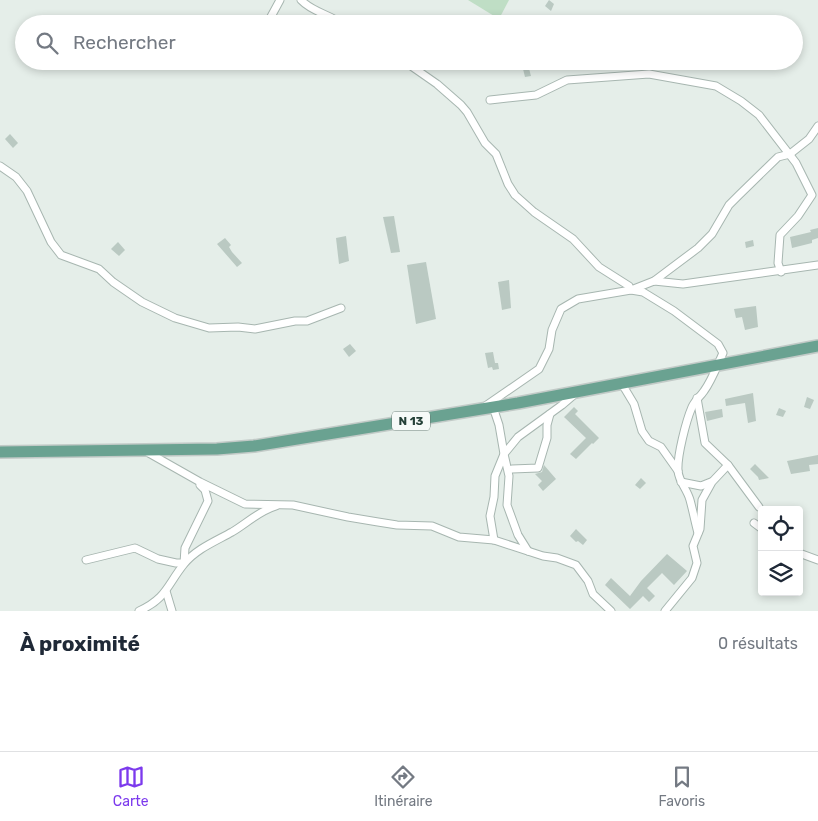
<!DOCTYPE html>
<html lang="fr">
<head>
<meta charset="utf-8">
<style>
  body { margin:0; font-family:Rubik,sans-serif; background:#f6f6f7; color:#1f2937 }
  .controls { position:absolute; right:15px; bottom:15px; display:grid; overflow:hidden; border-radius:5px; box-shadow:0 2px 8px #0003 }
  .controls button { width:45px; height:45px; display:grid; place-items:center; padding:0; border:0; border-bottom:1px solid #e0e1e3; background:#fff; color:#1f2937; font:25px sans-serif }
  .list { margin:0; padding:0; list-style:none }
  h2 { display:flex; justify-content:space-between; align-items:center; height:65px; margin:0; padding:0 20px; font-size:21px }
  h2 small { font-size:16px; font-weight:400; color:#747a83 }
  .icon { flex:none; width:28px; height:28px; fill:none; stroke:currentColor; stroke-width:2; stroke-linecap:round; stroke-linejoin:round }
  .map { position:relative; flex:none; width:818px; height:611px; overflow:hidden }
  .search { position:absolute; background:#fff; box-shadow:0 2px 8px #0003; left:15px; right:15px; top:15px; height:55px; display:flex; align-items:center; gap:12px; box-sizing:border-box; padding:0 18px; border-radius:28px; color:#747a83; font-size:19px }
  .sheet { height:140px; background:#fff }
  nav { display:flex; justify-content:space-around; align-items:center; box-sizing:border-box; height:70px; border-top:1px solid #e0e1e3; background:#fff; font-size:14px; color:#747a83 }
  nav a { display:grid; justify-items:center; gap:2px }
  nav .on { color:#7c3aed }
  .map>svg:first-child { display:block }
  .green { fill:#bfdec5 }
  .building { fill:#bac9c2 }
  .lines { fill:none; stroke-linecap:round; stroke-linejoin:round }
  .minor-casing { stroke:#a7b6b0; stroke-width:9 }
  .primary-casing { stroke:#c2cac7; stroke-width:14 }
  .minor { stroke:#fff; stroke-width:7 }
  .primary { stroke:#6aa291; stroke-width:11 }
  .labels { text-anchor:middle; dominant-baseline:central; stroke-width:4.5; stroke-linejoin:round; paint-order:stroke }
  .shield { fill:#f6faf8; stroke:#637871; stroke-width:1 }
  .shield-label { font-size:12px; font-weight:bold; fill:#244037 }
</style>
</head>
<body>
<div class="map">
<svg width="818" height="611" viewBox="0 0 818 611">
  <rect width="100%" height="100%" fill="#e5eee9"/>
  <polygon class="green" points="468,0 509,0 499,19"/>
  <g class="building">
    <polygon points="549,0 554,4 551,11 545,6"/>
    <polygon points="521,61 527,61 531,76 525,77"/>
    <polygon points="10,134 18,143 13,148 5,139"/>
    <polygon points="394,216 400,252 391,253 383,217"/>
    <polygon points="818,228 818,238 812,240 812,243 792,248 790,237 811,232 810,230"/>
    <polygon points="346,236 349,261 339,264 336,238"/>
    <polygon points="225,238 231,245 229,247 232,252 242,263 237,267 217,244"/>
    <polygon points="753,240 754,246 746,248 745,242"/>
    <polygon points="118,242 125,250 119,256 111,249"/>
    <polygon points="426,262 436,319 416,324 407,265"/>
    <polygon points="509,280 511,308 502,310 498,282"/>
    <polygon points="756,306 758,327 745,330 742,317 736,318 734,309"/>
    <polygon points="350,344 356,351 349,357 343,349"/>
    <polygon points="493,352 495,363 498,363 499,369 493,370 492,367 488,368 485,353"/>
    <polygon points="753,393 756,421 748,423 745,403 726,406 725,399"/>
    <polygon points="807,397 814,400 810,409 804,407"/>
    <polygon points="574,407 578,411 575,414 599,438 593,444 592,443 576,459 570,454 586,438 564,417"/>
    <polygon points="779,408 786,411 783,417 776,415"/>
    <polygon points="722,409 723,417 707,421 705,412"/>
    <polygon points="818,455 818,464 809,465 810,471 791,474 787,461"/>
    <polygon points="755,464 769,478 759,480 758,477 750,469"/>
    <polygon points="544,465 556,479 543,491 538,485 542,481 535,474 542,472"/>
    <polygon points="641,478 646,483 640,489 635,485"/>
    <polygon points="576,529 587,540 583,545 578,541 576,542 570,536"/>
    <polygon points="667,554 687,571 674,585 662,573 647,588 655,596 649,602 643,596 630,609 605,585 611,578 630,596 641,581"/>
  </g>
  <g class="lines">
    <defs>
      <g id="minor">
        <path d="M301 0C312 12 329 14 342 24"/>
        <polyline points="267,24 280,0"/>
        <path d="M404 61 437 84 461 105 467 112 485 143 496 154 508 184 515 195 534 212 573 239 599 267 629 286 631 290 643 292 674 311 718 344 723 353C717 366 712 380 704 391 700 397 695 400 692 407 686 421 677 456 678 471 679 482 687 489 690 500 693 511 695 522 698 533"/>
        <polyline points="490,100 536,95 567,80 649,74 716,86 741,101 759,115 796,163 812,195 798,216 780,235 778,263 781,272"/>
        <polyline points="0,166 16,177 27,191 51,242 61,255 99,269 113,282 142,302 175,318 209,328 238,327 255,329 295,321 307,321 341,308"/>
        <polyline points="654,281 698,248 712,234 729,205 739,195 778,157 790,154 809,139 818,126"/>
        <polyline points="622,384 634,404 642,431 649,441 661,447 678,471"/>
        <polyline points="697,398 705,443 728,465 759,507"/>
        <polyline points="484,407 539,369 549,349 552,330 561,309 578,299 631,290 654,281 683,284 818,265"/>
        <polyline points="493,407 499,425 504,454 495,476 494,497 490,516 494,540"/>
        <polyline points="147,452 200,482 245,504 293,505 348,517 378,522 397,525 432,526 459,537 494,540 543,556 557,558 576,565 588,581 593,594 611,611"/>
        <polyline points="509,470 512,469 538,468 547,438 547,425 550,414"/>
        <polyline points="681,482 701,486 711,482"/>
        <polyline points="754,523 762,529"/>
        <polyline points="528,551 518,535 507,505 509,476 504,454 518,437 562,405 576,393"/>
        <polyline points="799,553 818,560"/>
        <polyline points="86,560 135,548 158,559 176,563 184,563 185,548 208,501 205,490 200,485"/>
        <polyline points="166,591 172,611"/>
        <path d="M139 611C167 598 167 585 184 564 196 549 216 541 232 532 247 523 259 511 276 506"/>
        <polyline points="665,611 692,578 697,563 693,546 700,529 702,500 712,482 728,465"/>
      </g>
      <polyline id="primary" points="0,452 217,449 254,446 518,403 818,346"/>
    </defs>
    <use href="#minor" class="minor-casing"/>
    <use href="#primary" class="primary-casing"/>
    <use href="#minor" class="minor"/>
    <use href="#primary" class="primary"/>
  </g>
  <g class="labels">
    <rect class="shield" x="392" y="411.5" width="38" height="19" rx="4"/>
    <g class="shield-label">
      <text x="411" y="421">N 13</text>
    </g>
  </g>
</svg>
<div class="controls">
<button><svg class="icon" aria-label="locate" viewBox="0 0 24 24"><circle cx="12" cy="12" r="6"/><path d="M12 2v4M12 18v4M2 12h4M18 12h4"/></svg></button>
<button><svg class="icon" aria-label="layers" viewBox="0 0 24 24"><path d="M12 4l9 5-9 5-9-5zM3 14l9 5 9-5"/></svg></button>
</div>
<div class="search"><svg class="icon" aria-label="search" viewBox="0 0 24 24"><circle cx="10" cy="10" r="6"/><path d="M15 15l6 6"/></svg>Rechercher</div>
</div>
<section class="sheet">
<h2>À proximité<small>0 résultats</small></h2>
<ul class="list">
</ul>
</section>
<nav>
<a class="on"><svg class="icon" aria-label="map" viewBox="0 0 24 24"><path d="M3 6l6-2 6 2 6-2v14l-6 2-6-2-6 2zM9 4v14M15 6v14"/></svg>Carte</a>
<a><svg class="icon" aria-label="directions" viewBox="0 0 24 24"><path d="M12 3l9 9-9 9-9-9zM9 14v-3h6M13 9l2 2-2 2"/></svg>Itinéraire</a>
<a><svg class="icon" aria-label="saved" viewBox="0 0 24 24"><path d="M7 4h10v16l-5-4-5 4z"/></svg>Favoris</a>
</nav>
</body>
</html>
